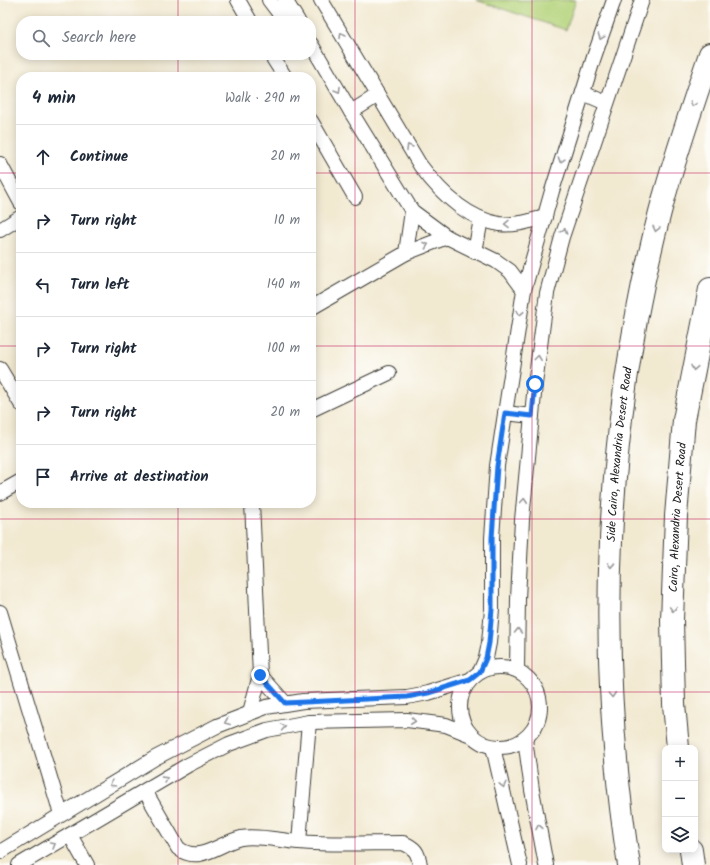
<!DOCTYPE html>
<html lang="en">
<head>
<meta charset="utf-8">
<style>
  body { margin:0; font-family:Kalam,sans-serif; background:#f6f6f7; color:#1f2937 }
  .controls { position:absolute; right:12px; bottom:12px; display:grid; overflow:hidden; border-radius:8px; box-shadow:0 2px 10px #0003 }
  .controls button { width:36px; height:36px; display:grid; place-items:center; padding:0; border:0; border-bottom:1px solid #e0e1e3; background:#fff; color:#1f2937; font:20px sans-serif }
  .stop { position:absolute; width:12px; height:12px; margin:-9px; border:3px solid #1a73e8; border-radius:50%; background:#fff }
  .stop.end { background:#1a73e8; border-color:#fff; box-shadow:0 1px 4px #0008 }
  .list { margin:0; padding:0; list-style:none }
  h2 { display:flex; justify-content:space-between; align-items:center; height:52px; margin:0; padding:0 16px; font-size:17px }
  h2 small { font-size:13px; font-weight:400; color:#747a83 }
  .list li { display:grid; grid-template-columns:26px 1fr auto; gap:12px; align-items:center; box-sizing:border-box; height:64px; padding:0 16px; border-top:1px solid #e0e1e3 }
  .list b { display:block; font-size:15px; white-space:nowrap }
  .list em { font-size:13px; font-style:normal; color:#747a83 }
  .icon { flex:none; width:22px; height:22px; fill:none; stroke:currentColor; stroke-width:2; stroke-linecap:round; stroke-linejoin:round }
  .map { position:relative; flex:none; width:710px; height:865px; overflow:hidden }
  .search { position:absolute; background:#fff; box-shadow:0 2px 10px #0003; left:16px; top:16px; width:300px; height:44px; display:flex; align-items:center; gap:10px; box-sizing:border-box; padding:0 14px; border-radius:16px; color:#747a83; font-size:15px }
  .panel { position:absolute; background:#fff; box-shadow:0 2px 10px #0003; left:16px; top:72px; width:300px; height:436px; border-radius:16px }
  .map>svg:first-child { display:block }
  .green { fill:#b4d37a; stroke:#68784b }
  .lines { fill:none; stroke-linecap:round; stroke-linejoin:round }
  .minor-casing { stroke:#3c3b37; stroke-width:16 }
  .primary-casing { stroke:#3c3b37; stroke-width:24 }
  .motorway-casing { stroke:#3c3b37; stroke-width:24 }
  .minor { stroke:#fff; stroke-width:14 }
  .primary { stroke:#fff; stroke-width:22 }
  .motorway { stroke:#fff; stroke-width:22 }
  .oneway { stroke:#999 }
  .route { stroke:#1a73e8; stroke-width:5 }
  .grid { fill:none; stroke:#c2185b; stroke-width:1; stroke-opacity:0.55 }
  .labels { text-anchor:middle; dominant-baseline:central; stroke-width:3; stroke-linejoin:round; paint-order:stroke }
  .street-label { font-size:12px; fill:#1c1c1c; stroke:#fdfcf7 }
</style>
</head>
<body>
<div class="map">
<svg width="710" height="865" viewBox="0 0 710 865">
  <rect width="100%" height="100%" fill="#fdfcf7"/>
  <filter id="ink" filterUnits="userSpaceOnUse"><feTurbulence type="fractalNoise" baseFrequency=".025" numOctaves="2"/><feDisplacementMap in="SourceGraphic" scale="8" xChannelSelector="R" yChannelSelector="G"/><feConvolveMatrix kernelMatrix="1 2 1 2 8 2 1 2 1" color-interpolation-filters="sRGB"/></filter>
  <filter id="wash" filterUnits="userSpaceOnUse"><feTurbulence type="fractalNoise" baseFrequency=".012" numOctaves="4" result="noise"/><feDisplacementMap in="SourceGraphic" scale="16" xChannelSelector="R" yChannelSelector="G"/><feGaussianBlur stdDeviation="0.9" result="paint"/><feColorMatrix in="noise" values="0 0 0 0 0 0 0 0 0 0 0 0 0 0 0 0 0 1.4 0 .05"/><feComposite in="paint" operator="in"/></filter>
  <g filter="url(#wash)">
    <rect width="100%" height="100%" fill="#f2e9d1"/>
    <polygon class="green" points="476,0 576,0 566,30"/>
  </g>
  <g filter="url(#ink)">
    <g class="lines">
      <defs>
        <g id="minor">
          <polyline points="238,0 250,21"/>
          <polyline points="269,0 285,21"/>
          <polyline points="285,0 298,21"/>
          <path d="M321 0 420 165C439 191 465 218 499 224 515 226 530 221 545 217"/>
          <polyline points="311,44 351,112 412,211 447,237 496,261 510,271 524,290"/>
          <polyline points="271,55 285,77"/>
          <polyline points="583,93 606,103"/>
          <polyline points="351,112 378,95"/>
          <polyline points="311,121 355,197"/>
          <polyline points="0,164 21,203"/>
          <polyline points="0,230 21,217"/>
          <polyline points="475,252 481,219"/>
          <polyline points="406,253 412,211"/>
          <polyline points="311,308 406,253 447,237"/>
          <polyline points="0,369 21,404"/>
          <polyline points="311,410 389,373"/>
          <polyline points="505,413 532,416"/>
          <polyline points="0,493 21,481"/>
          <polyline points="0,612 61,814"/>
          <circle cx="500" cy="707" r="40"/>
          <polyline points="517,670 518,599 522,520 535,384 547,293 562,237 642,0"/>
          <polyline points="480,672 486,658 489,643 492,609 492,538 497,466 524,290 552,191 594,57 614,0"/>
          <polyline points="260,675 285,703"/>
          <polyline points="250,712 260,675 252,503"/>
          <polyline points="525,739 532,790 546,865"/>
          <polyline points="493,747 520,865"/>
          <path d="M145 791 178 848C199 865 219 843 241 838 259 835 281 841 299 842 333 845 368 843 403 843 415 848 418 852 420 865"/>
          <polyline points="70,835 87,865"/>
          <polyline points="299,842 309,722"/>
          <polyline points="0,852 155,758 217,726 266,707 303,701 407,697 428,693 470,680"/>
          <polyline points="19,865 188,765 229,744 267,730 309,722 407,720 446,725 471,735"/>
        </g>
        <g id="primary">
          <path id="s1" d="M629 865C595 650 605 423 660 212 674 159 692 107 710 54"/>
        </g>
        <g id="motorway">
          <path id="s2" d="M678 748 674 704 672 620 676 516 684 420 710 289"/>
          <polyline points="691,850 693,865"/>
        </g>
      </defs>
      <use href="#minor" class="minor-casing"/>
      <use href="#primary" class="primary-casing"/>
      <use href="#motorway" class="motorway-casing"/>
      <use href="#minor" class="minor"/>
      <use href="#primary" class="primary"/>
      <use href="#motorway" class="motorway"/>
    </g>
    <defs><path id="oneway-chevron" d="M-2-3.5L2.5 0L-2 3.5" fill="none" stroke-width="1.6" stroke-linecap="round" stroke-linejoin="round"/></defs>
    <g class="oneway">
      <use href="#oneway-chevron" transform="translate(342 35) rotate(-121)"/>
      <use href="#oneway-chevron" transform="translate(601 37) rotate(110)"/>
      <use href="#oneway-chevron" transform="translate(338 90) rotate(60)"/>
      <use href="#oneway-chevron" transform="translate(693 104) rotate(109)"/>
      <use href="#oneway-chevron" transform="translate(409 147) rotate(-121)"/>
      <use href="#oneway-chevron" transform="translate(561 160) rotate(108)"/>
      <use href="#oneway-chevron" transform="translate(507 224) rotate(179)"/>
      <use href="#oneway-chevron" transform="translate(656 229) rotate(103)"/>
      <use href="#oneway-chevron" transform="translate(564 231) rotate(-72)"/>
      <use href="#oneway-chevron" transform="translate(426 245) rotate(-20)"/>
      <use href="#oneway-chevron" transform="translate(520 313) rotate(100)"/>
      <use href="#oneway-chevron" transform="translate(538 358) rotate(-83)"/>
      <use href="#oneway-chevron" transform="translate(694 368) rotate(101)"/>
      <use href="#oneway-chevron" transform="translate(524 501) rotate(-85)"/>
      <use href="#oneway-chevron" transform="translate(611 565) rotate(92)"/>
      <use href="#oneway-chevron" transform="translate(673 609) rotate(92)"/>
      <use href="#oneway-chevron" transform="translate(518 631) rotate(-90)"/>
      <use href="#oneway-chevron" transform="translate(612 695) rotate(87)"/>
      <use href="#oneway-chevron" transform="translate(413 721) rotate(6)"/>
      <use href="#oneway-chevron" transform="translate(227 722) rotate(158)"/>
      <use href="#oneway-chevron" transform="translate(283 727) rotate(-10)"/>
      <use href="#oneway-chevron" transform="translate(165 779) rotate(-32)"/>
      <use href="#oneway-chevron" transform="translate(112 784) rotate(150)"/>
      <use href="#oneway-chevron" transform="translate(503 785) rotate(77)"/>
      <use href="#oneway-chevron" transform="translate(539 827) rotate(-100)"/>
      <use href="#oneway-chevron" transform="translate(53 845) rotate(-30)"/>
    </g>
  </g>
  <g class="lines" filter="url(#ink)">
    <polyline class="route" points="260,675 285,703 407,697 428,693 470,680 480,672 486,658 489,643 492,609 492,538 497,466 505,413 532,416 535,384"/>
  </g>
  <path class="grid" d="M178 0V21M355 0V865M532 0V865M178 55V77M0 173H21M311 173H710M0 346H21M311 346H710M178 503V865M0 519H710M0 692H710"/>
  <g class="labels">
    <g class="street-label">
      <text stroke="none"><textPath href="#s1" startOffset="412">Side Cairo, Alexandria Desert Road</textPath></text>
      <text stroke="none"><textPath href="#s2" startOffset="231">Cairo, Alexandria Desert Road</textPath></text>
    </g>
  </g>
</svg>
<div class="controls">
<button>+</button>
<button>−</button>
<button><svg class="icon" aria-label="layers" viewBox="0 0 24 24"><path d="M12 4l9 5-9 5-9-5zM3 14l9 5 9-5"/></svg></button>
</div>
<div class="stop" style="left:535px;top:384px"></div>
<div class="stop end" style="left:260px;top:675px"></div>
<div class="search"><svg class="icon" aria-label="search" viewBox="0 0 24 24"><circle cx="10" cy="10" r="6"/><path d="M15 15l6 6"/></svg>Search here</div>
<section class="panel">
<h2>4 min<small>Walk · 290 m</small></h2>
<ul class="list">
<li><svg class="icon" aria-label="ahead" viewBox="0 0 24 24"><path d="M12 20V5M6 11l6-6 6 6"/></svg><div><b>Continue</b></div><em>20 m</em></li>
<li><svg class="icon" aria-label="right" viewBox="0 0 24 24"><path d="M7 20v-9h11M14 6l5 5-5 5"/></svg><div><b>Turn right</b></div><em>10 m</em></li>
<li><svg class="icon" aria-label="left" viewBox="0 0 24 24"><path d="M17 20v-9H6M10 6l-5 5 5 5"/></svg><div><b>Turn left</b></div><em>140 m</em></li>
<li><svg class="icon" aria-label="right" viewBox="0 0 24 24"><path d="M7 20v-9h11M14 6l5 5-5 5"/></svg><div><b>Turn right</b></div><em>100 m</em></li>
<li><svg class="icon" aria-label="right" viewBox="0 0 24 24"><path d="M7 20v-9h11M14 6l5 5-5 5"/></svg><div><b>Turn right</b></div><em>20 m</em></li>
<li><svg class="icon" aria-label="arrive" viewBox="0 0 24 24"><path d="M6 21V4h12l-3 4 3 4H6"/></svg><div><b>Arrive at destination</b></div></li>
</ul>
</section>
</div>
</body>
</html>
